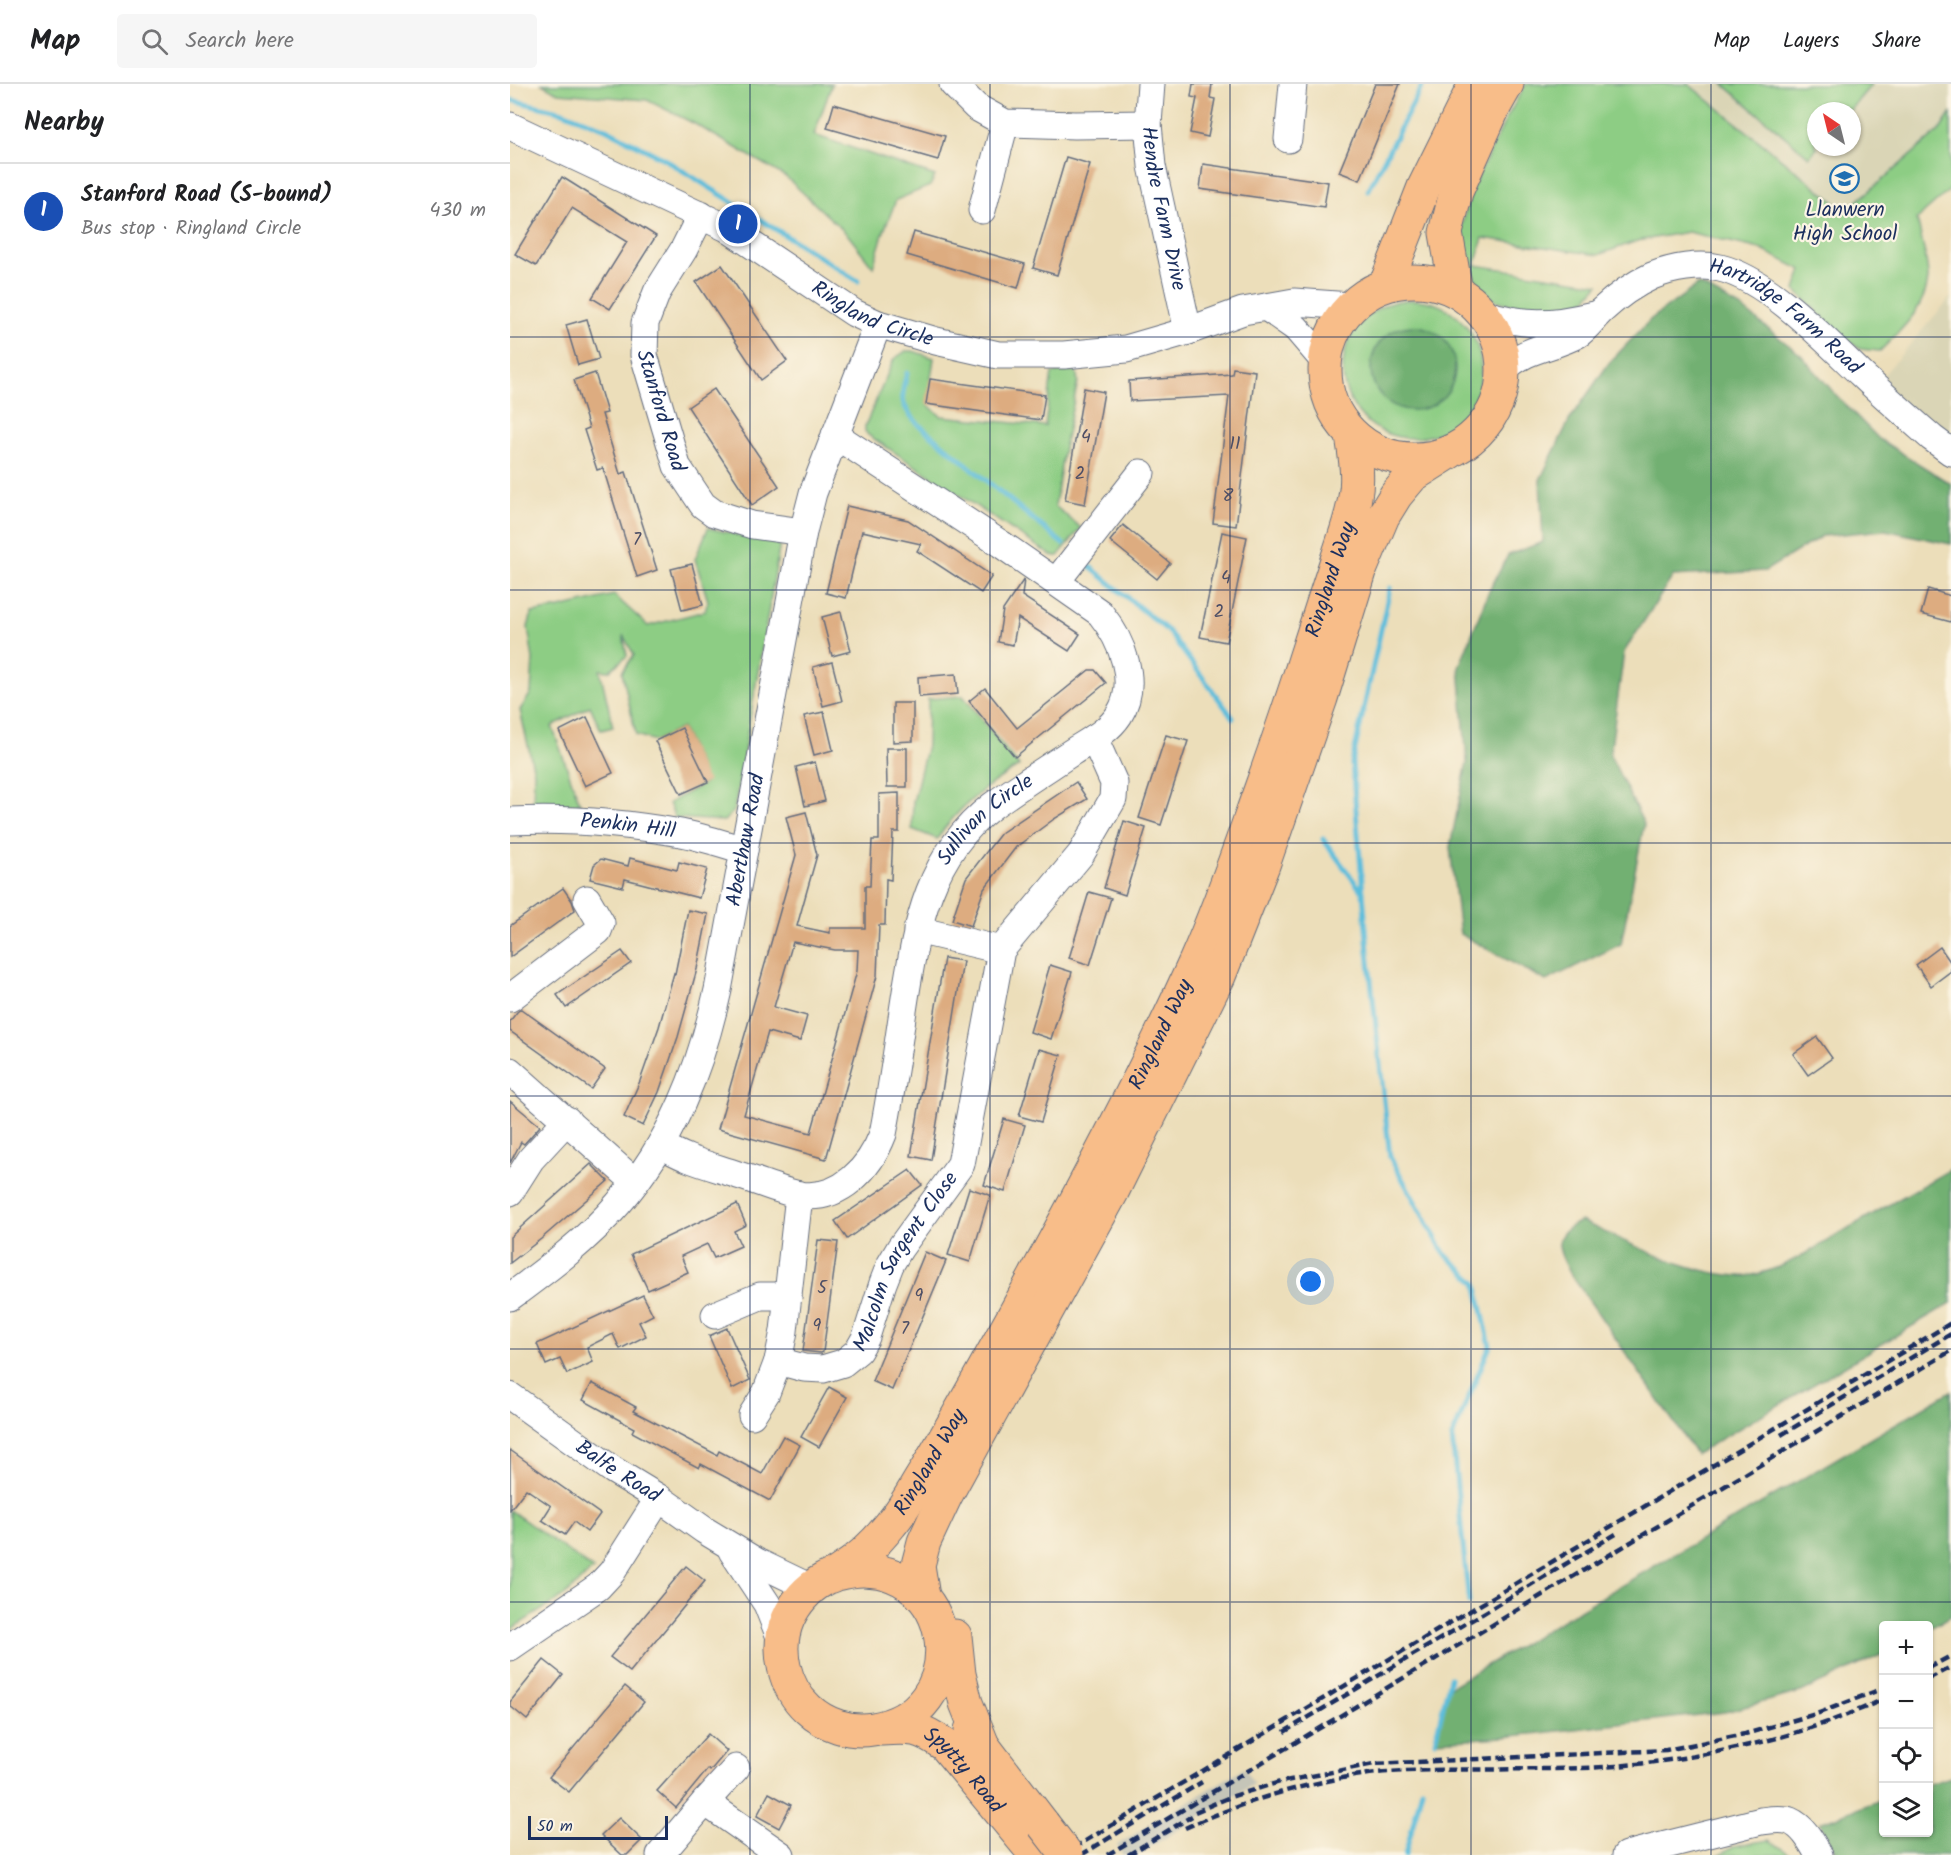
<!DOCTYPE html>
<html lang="en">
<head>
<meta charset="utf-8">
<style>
  body { margin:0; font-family:Kalam,sans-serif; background:#f6f6f6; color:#202124 }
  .controls { position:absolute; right:18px; bottom:18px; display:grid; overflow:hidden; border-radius:6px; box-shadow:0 2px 4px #0004 }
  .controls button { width:54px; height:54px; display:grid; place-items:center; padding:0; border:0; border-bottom:2px solid #e0e0e0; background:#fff; color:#202124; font:30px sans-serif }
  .compass { position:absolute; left:1297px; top:18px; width:54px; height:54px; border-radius:50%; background:#fff; box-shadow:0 2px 4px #0004; rotate:325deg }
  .scale { position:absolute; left:18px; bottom:15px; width:140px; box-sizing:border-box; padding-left:6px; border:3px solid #1b2f5e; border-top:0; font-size:16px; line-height:21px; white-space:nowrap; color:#1b2f5e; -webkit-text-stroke:4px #fcf5e5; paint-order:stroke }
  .you { position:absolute; left:801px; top:1198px; width:21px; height:21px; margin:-15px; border:4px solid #fff; border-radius:50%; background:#1a73e8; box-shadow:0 0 0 9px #1a73e833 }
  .badge { display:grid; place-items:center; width:39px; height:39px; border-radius:50%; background:#7c3aed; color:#fff; font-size:20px; font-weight:700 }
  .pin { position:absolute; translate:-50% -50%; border:3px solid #fff; box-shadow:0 2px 6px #0006 }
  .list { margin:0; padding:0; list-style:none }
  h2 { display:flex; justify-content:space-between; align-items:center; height:78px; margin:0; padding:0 24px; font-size:26px }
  h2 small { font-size:20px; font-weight:400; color:#757577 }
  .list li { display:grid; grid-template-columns:39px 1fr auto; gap:18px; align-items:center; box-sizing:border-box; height:96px; padding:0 24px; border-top:2px solid #e0e0e0 }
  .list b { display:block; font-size:22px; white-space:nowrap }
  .list p { margin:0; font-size:20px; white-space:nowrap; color:#757577 }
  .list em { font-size:20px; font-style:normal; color:#757577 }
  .icon { flex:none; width:33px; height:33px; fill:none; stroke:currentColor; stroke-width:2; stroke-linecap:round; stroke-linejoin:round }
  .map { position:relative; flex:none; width:1441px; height:1771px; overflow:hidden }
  header { display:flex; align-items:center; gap:36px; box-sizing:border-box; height:84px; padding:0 30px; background:#fff; border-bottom:2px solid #e0e0e0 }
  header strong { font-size:28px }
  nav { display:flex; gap:33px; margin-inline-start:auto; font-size:21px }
  .search { width:420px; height:54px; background:#f6f6f6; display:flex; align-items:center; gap:15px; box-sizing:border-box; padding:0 21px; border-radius:6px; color:#757577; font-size:22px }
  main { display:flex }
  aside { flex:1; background:#fff }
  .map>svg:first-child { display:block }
  .built { fill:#dad5b6; fill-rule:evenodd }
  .industrial { fill:#c5c5b8 }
  .green { fill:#8dcd84; stroke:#547e71; stroke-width:1.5 }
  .forest { fill:#72b072; stroke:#467068; stroke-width:1.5 }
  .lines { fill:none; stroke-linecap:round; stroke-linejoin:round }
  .stream { stroke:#5dbddb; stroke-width:5 }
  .building { fill:#ddac80; fill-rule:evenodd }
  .minor-casing { stroke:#646c7e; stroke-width:29 }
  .major-casing { stroke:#646c7e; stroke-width:35 }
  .minor { stroke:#fff; stroke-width:27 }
  .major { stroke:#f8bd89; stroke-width:33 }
  .rail { stroke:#1b2f5e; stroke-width:4.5; stroke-dasharray:9 4.5; stroke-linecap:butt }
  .major-bridge-casing { stroke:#646c7e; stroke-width:35; stroke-linecap:butt }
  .major-bridge { stroke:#f8bd89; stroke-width:33 }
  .grid { fill:none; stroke:#1b2f5e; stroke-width:1.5; stroke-opacity:0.55 }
  .labels { text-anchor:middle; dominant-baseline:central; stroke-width:4.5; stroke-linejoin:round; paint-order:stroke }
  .number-label { font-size:18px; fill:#4c4e66 }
  .street-label { font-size:21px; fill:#1b2f5e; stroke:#fcf5e5 }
  .poi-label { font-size:21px; fill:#1b2f5e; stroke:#fcf5e5 }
</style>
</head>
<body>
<header>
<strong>Map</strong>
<div class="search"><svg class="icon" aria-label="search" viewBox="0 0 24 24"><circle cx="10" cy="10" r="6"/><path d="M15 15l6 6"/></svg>Search here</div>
<nav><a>Map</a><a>Layers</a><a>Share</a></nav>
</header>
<main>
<aside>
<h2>Nearby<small></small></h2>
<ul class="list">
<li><span class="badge" style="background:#1a4fb4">1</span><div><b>Stanford Road (S-bound)</b><p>Bus stop · Ringland Circle</p></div><em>430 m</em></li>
</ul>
</aside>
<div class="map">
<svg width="1441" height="1771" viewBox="0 0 1441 1771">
  <rect width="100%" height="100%" fill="#fcf5e5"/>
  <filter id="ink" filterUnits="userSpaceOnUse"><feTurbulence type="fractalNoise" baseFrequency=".0167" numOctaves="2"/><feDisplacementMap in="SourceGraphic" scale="12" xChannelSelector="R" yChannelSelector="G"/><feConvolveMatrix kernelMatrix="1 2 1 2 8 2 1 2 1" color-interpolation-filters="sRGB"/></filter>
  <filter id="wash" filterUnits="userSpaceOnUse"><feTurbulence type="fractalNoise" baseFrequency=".008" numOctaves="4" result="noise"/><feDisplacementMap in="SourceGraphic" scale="24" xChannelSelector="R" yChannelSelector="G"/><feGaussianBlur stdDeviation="1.35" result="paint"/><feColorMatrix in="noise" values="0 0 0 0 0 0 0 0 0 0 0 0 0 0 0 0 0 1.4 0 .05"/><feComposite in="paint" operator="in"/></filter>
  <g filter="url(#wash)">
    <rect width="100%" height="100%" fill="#ecdeba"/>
    <g class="built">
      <path d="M1178 0H1441V29L1430 46 1336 127ZM1306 27H1342V63H1306Z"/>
      <polygon points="1441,213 1441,368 1364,302"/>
    </g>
    <polygon class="industrial" points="734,1684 744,1700 627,1771 613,1771 607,1761"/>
    <g class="green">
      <polygon points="32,0 322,0 304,51 425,92 420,102 386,116 374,147 363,183 338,151 276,93 185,40 137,16 48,9"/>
      <path d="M1016 0H1178L1336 127 1430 46 1441 29V105L1407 135C1410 149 1419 182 1418 195 1415 225 1390 247 1370 267L1350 265 1332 252 1285 206 1292 186 1250 165 1178 148 1127 157 1088 171 973 154 965 181 1089 200 1074 217 1042 225 1015 224 984 216 952 183V142L960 109 996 35Z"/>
      <polygon points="1213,0 1362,0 1339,27 1306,27 1306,63 1308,63 1299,73"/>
      <circle cx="902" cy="285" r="69"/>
      <polygon points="396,267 403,267 424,274 417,320 431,332 535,342 542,289 566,287 568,297 553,369 545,422 571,444 548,472 542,472 358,351 355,347 355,342 384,275"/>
      <polygon points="198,444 270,460 224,727 214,737 165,734 159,719 197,698 172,644 145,657 126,651 112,588 124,571 113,551 117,572 99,587 90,586 103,643 91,646 80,622 42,642 70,720 23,723 24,688 10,626 21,609 23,575 18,543 22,529 50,524 104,511 138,542 195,527 198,517 185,475"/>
      <path d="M453 612 509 682C477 701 448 723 427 755L402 745 403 718 417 661 418 615Z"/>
      <polygon points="0,1426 83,1485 54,1512 0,1546"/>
      <polygon points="1259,1756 1281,1771 1209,1771 1224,1762"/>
    </g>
    <g class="forest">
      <polygon points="1189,200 1232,224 1291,271 1326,311 1369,355 1441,400 1441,460 1375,446 1312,452 1255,487 1163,492 1114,568 1100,671 1134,740 1111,860 1036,897 950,850 940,763 957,678 949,583 978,509 998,471 1033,458 1030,396 1059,337 1099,279 1141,235"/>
      <circle cx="903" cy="284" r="42"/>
      <path d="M1441 1085V1219L1186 1370 1060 1189C1047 1164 1040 1151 1071 1137 1119 1159 1177 1190 1230 1192 1264 1193 1313 1159 1342 1142 1375 1123 1408 1104 1441 1085Z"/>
      <polygon points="1441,1307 1441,1532 1419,1545 1418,1542 1374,1542 1373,1570 1291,1608 1215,1628 994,1653 925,1657 938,1604"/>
      <polygon points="1441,1693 1441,1771 1327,1771 1310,1739 1373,1715 1374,1748 1418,1748 1419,1700"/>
    </g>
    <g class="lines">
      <g class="stream">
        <polyline points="1,16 53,28 96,45 154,75 348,197"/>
        <polyline points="858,107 913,0"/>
        <path d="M397 289C390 316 390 321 409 341L553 460"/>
        <polyline points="579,482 658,547 723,634"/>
        <polyline points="880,504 842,679 858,868 880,1073 934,1169 966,1199 980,1262 942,1353 959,1519"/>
        <polyline points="813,755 853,809"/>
        <polyline points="925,1657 940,1594"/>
        <polyline points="895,1771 912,1705"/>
      </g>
    </g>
    <g id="blocks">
      <g class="building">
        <polygon points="683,0 702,0 700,14 705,15 698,53 680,49 687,14 681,13"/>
        <polygon points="865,0 890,0 850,96 829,88"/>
        <polygon points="324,20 435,52 428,76 317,44"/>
        <polygon points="556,73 580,80 547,191 523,184"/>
        <polygon points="693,80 818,98 814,123 690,105"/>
        <polygon points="52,93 146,152 100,225 82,214 117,158 62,124 26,182 5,170"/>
        <polygon points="404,148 515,180 508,204 397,171"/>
        <polygon points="212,181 277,277 251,296 186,198"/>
        <polygon points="77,235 89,275 68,281 56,241"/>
        <polygon points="723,284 745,287 726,442 703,439 719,312 620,317 619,297 722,290"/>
        <polygon points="85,289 97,329 92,330 110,390 116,388 147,486 127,493 93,384 87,386 74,346 79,344 64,296"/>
        <polygon points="420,295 535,311 531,336 416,320"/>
        <polygon points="574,304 594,308 575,420 555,416"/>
        <polygon points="204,305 269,402 242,421 178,323"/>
        <polygon points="337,422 398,436 482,492 471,509 407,467 411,460 352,447 336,514 316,509"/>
        <polygon points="613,441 660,479 647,495 600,457"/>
        <polygon points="712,448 737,453 716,558 690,553"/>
        <polygon points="182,480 193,521 172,526 161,485"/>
        <polygon points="514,495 512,512 570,550 559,567 508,534 503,561 488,558 493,526"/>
        <polygon points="1418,505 1441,512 1441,538 1411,530"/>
        <polygon points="331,528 341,567 322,572 312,533"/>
        <polygon points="322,578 332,617 313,622 303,583"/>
        <polygon points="579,586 585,586 596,599 505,673 459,617 475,604 507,644"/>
        <polygon points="446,590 448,610 409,613 408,593"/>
        <polygon points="383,619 403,619 403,657 383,658"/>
        <polygon points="314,628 323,666 304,671 294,632"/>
        <polygon points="77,633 103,689 75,702 49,647"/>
        <polygon points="172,644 198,698 171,710 145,657"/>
        <polygon points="656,651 678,657 651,741 629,734"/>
        <polygon points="376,664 397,664 397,703 377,703"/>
        <polygon points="305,678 315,717 295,722 286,683"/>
        <polygon points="566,698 577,715 544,735 506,763 474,805 461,842 442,836 456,794 491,749"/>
        <path d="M389 709V748H383L381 796 376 795 375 841H369L367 892 316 1075 208 1045 286 771 276 733 296 728 307 771 287 842 320 849V844H355V802H360L362 756H369V710ZM283 858 325 866H348L347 887 301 1049 234 1031 258 948 290 957 297 932 264 923Z"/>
        <polygon points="614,737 636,744 615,811 594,804"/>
        <polygon points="120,774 167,786 169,778 197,785 189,814 115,795 113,803 80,795 84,781 91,775 118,782"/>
        <polygon points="53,804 62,817 65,826 0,873 0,842"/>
        <polygon points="579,808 601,814 580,881 559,874"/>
        <polygon points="178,826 198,830 187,885 168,953 149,1008 133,1042 114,1033 130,997 149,943 164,889 165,890"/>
        <polygon points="1430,863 1441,879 1441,887 1421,902 1406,881"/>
        <polygon points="112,867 121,879 56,924 47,911"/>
        <polygon points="434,874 453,877 421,1076 401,1072"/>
        <polygon points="540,881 562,888 541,955 520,948"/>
        <polygon points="11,925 95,985 81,1005 0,947 0,937 7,928"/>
        <polygon points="1307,953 1322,974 1298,991 1283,970"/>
        <polygon points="529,965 551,971 531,1038 509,1032"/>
        <polygon points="0,1017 30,1042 14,1060 11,1058 0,1079"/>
        <polygon points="494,1035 515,1041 495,1108 474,1101"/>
        <polygon points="81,1080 98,1097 31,1155 0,1179 0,1153"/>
        <polygon points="400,1086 412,1101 337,1155 325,1137"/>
        <polygon points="459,1104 480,1111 460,1178 438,1171"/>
        <polygon points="227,1120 236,1141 224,1147 231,1162 204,1174 197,1160 171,1172 178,1188 138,1206 121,1170"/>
        <polygon points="308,1156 328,1158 313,1268 311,1269 293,1267"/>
        <polygon points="415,1168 436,1177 382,1306 362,1297"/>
        <polygon points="133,1211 143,1231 129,1238 136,1252 110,1265 103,1250 77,1263 83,1278 57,1290 50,1275 36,1281 27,1260"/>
        <polygon points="217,1244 240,1296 222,1305 199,1252"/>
        <polygon points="82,1299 126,1323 123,1327 207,1371 209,1367 252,1390 273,1352 290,1361 260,1417 191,1380 189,1384 122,1348 124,1344 73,1316"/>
        <polygon points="319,1303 337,1313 309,1363 291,1353"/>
        <polygon points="0,1366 90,1430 77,1448 64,1438 55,1451 32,1436 41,1422 16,1405 0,1426"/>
        <polygon points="176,1482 195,1497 120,1588 100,1573"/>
        <polygon points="34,1576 53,1591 17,1636 0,1622 0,1618"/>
        <polygon points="115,1602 134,1618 59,1708 39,1693"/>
        <polygon points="198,1650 217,1667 200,1687 198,1685 166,1724 147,1707"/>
        <polygon points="259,1709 281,1721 269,1744 247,1732"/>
        <polygon points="109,1734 132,1756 117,1771 112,1771 91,1751"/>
      </g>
    </g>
  </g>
  <g filter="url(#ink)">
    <use href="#blocks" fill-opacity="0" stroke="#646c7e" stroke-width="1.5"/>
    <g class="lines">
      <defs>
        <g id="minor">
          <polyline points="443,0 466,23 495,39 565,41 638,40"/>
          <path id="s1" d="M641 0 638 40 642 82 678 247"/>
          <path id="s2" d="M0 42 217 144 344 229 368 240 426 257 488 271H554L616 265 678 247 733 227 756 223 784 218 841 222"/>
          <polyline points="778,55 783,0"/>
          <polyline points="472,126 495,39"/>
          <path id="s3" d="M191 131 174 165 147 208 135 239 134 271 167 382 193 421 204 429 242 441 293 448"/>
          <polyline points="756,223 786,244 815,278"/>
          <path d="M975 230C1016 242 1042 241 1083 231"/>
          <path id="s4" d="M994 285C1019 262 1041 265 1068 250 1076 245 1083 235 1090 228 1106 213 1122 201 1142 192 1162 184 1189 179 1210 184 1259 196 1314 255 1351 290 1374 312 1398 333 1422 354L1441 368"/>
          <polyline points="546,498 631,389"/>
          <path id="s5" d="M0 737C57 734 115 739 171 749 192 753 213 760 234 766"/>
          <polyline points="407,846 491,866"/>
          <polyline points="0,914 88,847 91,839 77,815"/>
          <polyline points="0,987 125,1098"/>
          <path id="s6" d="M151 1060C174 1076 202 1082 228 1091 248 1097 270 1107 290 1111 330 1117 360 1084 373 1050 382 1005 388 959 395 914 407 839 419 771 482 722 508 703 535 686 562 668 579 657 598 648 609 631 630 598 611 555 590 529L491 460 325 351"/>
          <polyline points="0,1108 21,1075 57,1036"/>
          <path id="s7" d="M0 1213C38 1185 77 1156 108 1120 162 1058 190 986 208 906L293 448 303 409 368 240"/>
          <polyline points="205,1231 250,1212 278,1212"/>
          <path id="s8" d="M268 1277 294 1284 313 1285 333 1279 348 1267 356 1253 373 1199 380 1181 390 1164 451 1080 491 866 571 770 603 715 604 699 584 654"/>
          <path id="s9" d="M0 1312 103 1386 149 1414 194 1446 247 1478 301 1504"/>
          <polyline points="242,1331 256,1309 268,1277 274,1247 289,1111"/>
          <polyline points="222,1467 257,1520 272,1558"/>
          <polyline points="0,1563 88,1503 102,1488 149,1414"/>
          <polyline points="195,1718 226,1684"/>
          <polyline points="150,1771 195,1718 271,1771"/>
          <path d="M1116 1771 1251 1737C1259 1736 1272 1734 1280 1737 1294 1743 1302 1759 1309 1771"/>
        </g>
        <g id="major">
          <circle cx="904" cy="286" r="89"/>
          <polyline points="876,200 914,103 965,0"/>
          <polyline points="946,206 936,149 946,108 983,25 997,0"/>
          <path id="s10" d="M327 1490C335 1488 344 1486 353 1486 451 1488 461 1630 363 1645 340 1649 315 1641 298 1625 274 1603 265 1565 278 1535 285 1519 298 1504 313 1496 327 1488 315 1497 329 1488 350 1475 366 1459 381 1440 394 1425 404 1405 415 1388 446 1337 474 1285 503 1233 567 1116 631 998 686 876 710 822 729 766 749 710 765 665 781 620 795 575 806 541 817 507 828 473 834 454 842 433 845 413 849 393 845 372 842 351"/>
          <polyline points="413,1513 408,1481 414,1458 436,1411 602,1108 709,892 753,781 811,614 851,484 873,432 886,411 902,392 940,368"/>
          <polyline points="445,1552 449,1590 456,1619 474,1664"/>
          <path id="s11" d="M371 1645C403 1643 409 1643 435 1661L526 1771"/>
          <polyline points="461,1646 533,1740"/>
        </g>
      </defs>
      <use href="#minor" class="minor-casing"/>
      <use href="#major" class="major-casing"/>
      <use href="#minor" class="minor"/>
      <use href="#major" class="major"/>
      <g class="rail">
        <polyline points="1271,1351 1441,1250"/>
        <polyline points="1418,1584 1441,1572"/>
        <polyline points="1418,1595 1441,1583"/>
        <polyline points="774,1648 1106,1450"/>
        <polyline points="685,1728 720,1713 770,1698 864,1680 1156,1666 1235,1650 1309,1629 1374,1604"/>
        <path d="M675 1744C736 1716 812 1693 879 1688 955 1683 1031 1688 1106 1682 1198 1674 1290 1654 1374 1615"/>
        <polyline points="552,1771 1441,1239"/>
        <polyline points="571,1771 692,1698"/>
        <polyline points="597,1771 1441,1267"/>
        <polyline points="618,1771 682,1732"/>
      </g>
      <defs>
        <polyline id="major-bridge" points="533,1740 557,1771"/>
      </defs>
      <use href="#major-bridge" class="major-bridge-casing"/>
      <use href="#major-bridge" class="major-bridge"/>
    </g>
  </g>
  <path class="grid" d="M240 0V1771M480 0V1771M720 0V1771M961 0V1771M1201 0V1771M0 253H1441M0 506H1441M0 759H1441M0 1012H1441M0 1265H1441M0 1518H1441"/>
  <defs>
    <symbol id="school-ring" viewBox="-11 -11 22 22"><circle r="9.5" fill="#fcf5e5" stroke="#1f6fb2" stroke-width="1.5"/><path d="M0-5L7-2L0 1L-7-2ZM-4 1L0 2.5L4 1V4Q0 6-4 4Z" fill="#1f6fb2"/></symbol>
  </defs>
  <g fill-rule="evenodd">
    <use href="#school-ring" x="1318" y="78" width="33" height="33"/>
  </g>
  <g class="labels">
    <g class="number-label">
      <text x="576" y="353">4</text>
      <text x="725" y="360">11</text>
      <text x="570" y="390">2</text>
      <text x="718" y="412">8</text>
      <text x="127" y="456">7</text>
      <text x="716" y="494">4</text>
      <text x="709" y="528">2</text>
      <text x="312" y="1204">5</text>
      <text x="409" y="1212">9</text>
      <text x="307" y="1242">9</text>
      <text x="395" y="1245">7</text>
    </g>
    <g class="street-label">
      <text stroke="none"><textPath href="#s1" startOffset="126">Hendre Farm Drive</textPath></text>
      <text stroke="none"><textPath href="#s2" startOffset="410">Ringland Circle</textPath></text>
      <text stroke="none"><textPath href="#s4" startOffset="328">Hartridge Farm Road</textPath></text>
      <text stroke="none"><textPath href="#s3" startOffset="212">Stanford Road</textPath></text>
      <text stroke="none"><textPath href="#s10" startOffset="1622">Ringland Way</textPath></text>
      <text stroke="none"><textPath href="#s6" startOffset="600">Sullivan Circle</textPath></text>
      <text stroke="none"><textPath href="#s5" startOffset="118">Penkin Hill</textPath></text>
      <text stroke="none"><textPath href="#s7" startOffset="534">Aberthaw Road</textPath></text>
      <text stroke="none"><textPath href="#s10" startOffset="1136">Ringland Way</textPath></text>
      <text stroke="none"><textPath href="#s8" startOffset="188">Malcolm Sargent Close</textPath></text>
      <text stroke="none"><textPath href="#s10" startOffset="650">Ringland Way</textPath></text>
      <text stroke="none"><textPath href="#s9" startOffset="132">Balfe Road</textPath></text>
      <text stroke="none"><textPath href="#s11" startOffset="99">Spytty Road</textPath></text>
    </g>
    <g class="poi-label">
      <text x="1335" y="126">Llanwern<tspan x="1335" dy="24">High School</tspan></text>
    </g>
  </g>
</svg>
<div class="controls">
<button>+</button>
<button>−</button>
<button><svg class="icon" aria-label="locate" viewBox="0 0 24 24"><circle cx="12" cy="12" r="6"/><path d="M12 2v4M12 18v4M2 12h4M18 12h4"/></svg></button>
<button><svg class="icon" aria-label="layers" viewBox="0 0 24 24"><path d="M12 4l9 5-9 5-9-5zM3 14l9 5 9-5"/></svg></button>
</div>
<svg class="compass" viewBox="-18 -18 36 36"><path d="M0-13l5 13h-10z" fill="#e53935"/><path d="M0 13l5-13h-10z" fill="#757577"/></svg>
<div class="scale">50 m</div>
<div class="you"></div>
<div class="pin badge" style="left:228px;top:140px;background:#1a4fb4">1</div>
</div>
</main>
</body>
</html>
